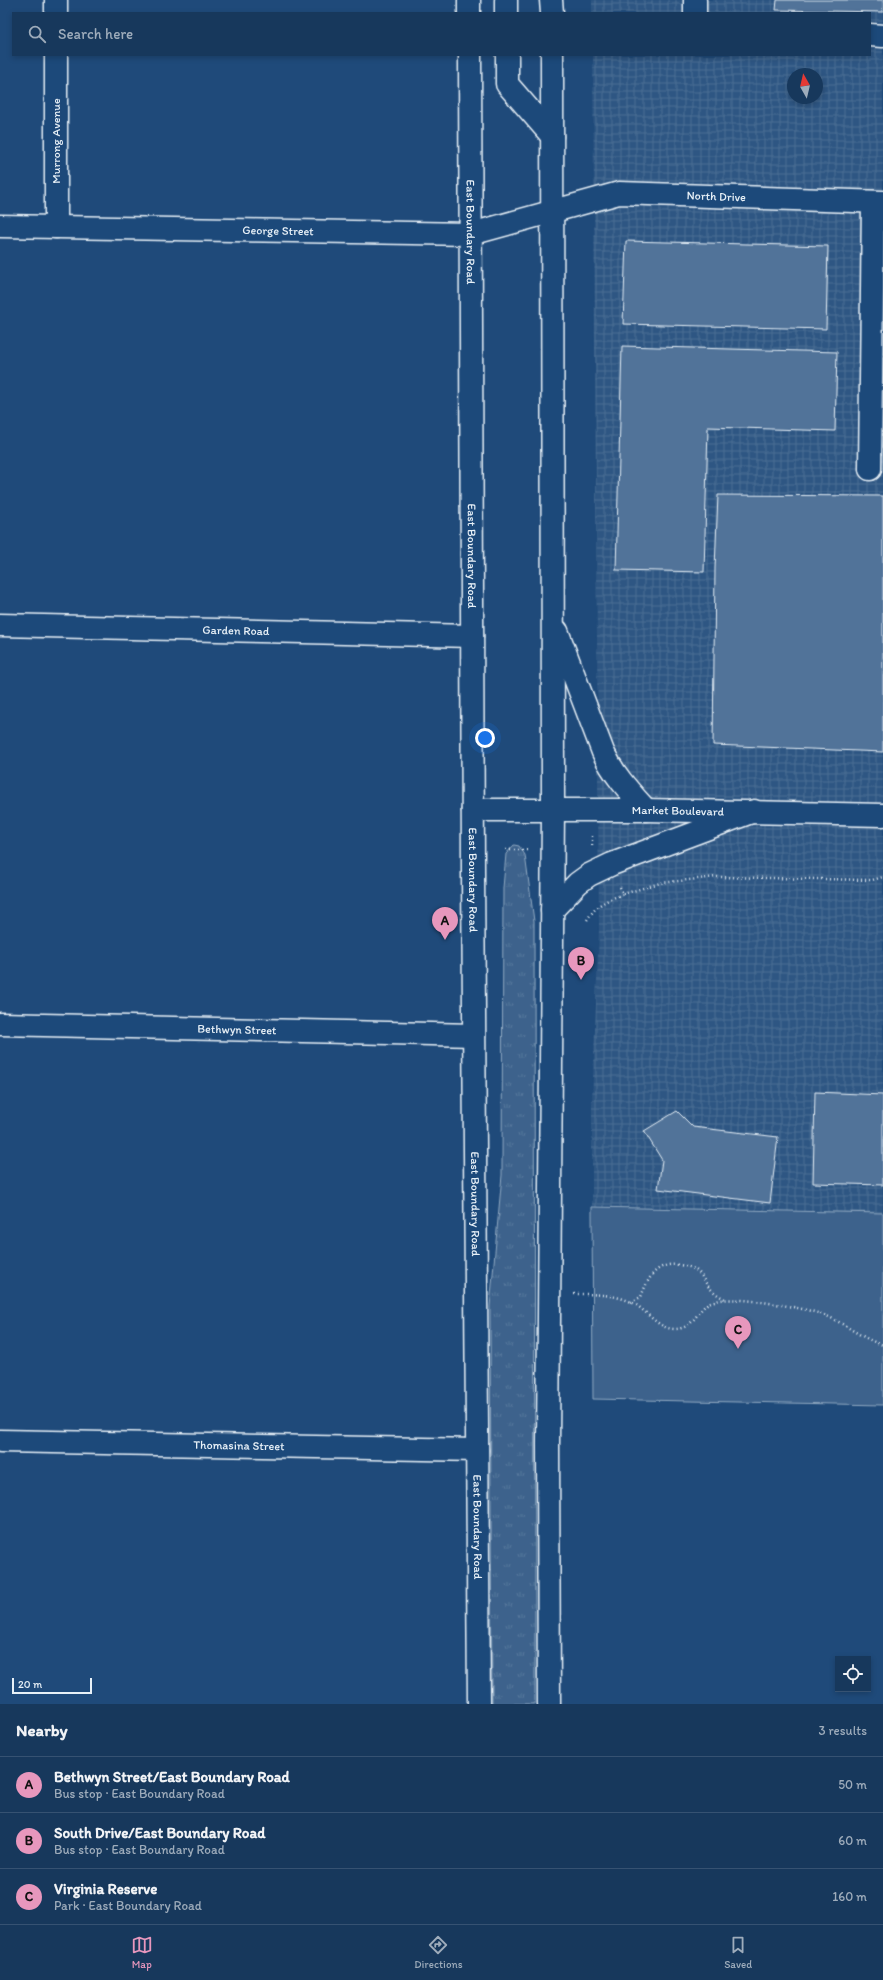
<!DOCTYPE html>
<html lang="en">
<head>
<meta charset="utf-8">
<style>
  body { margin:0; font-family:Itim,sans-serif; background:#244365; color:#f1f3f6 }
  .controls { position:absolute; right:12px; bottom:12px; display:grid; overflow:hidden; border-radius:0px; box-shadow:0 2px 6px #0003 }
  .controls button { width:36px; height:36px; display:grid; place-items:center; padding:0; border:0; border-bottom:1px solid #365272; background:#17385c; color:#f1f3f6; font:20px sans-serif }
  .compass { position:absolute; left:787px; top:68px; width:36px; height:36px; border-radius:50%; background:#17385c; box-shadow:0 2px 6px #0003; rotate:352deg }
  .scale { position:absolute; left:12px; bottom:10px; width:80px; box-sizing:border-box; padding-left:4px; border:2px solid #e8f1f8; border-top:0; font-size:11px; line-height:14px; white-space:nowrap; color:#e8f1f8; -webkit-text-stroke:3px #1f4a7a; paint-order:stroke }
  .you { position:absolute; left:485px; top:738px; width:14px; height:14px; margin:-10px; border:3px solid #fff; border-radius:50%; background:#1a73e8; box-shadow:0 0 0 6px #1a73e833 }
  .badge { display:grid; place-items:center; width:26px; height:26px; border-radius:50%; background:#e797bd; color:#111; font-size:13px; font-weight:700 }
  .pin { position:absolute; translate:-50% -33px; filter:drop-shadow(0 1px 2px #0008) }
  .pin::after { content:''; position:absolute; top:21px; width:14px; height:12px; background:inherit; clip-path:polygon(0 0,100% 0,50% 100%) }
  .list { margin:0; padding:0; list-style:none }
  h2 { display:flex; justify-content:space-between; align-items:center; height:52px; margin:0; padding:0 16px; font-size:17px }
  h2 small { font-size:13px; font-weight:400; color:#9eacbb }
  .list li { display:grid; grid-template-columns:26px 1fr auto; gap:12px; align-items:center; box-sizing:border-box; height:56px; padding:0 16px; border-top:1px solid #365272 }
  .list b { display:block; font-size:15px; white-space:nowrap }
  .list p { margin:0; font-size:13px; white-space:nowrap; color:#9eacbb }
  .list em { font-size:13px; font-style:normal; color:#9eacbb }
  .icon { flex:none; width:22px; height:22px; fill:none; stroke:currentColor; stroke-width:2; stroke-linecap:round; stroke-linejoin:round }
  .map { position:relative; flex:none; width:883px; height:1704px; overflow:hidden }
  .search { position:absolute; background:#17385c; box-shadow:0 2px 6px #0003; left:12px; right:12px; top:12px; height:44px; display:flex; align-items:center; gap:10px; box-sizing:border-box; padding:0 14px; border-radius:0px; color:#9eacbb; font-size:15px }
  .sheet { height:220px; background:#17385c }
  nav { display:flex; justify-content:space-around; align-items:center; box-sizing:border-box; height:56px; border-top:1px solid #365272; background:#17385c; font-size:11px; color:#9eacbb }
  nav a { display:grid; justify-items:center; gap:2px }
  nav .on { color:#e797bd }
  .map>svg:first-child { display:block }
  .industrial { fill:url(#industrial-grid); fill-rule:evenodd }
  .grass { fill:url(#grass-tufts); stroke:#92aac2 }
  .park { fill:#3c628c; stroke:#92aac2 }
  .building { fill:#517399; stroke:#e8f1f8 }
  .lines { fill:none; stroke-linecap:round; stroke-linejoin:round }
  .minor-casing { stroke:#e8f1f8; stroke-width:25 }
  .major-casing { stroke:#e8f1f8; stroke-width:25 }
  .path { stroke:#e8f1f8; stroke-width:2.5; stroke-dasharray:1 3; stroke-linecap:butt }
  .minor { stroke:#1f4a7a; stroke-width:22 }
  .major { stroke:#1f4a7a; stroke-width:22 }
  .labels { text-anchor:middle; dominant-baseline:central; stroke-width:3; stroke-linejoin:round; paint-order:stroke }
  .street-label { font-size:12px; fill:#e8f1f8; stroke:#1f4a7a }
</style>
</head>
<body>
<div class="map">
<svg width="883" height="1704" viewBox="0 0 883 1704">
  <defs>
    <pattern id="industrial-grid" width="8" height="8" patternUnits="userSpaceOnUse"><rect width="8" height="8" fill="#2e5683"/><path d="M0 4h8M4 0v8" fill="none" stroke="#4c6f95"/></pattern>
    <pattern id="grass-tufts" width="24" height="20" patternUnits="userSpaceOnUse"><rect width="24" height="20" fill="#3c628c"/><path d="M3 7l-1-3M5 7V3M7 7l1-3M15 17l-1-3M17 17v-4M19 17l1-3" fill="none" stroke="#58799d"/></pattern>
  </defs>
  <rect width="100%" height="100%" fill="#1f4a7a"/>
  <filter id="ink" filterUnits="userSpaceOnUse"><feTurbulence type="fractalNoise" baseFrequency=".025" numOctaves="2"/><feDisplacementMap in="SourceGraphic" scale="8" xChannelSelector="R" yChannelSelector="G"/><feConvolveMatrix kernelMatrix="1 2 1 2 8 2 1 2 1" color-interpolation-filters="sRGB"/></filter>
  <g filter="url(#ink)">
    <path class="industrial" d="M592 0H883V1213L592 1207V1103L599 930 593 55H870V13H592ZM793 74H817V98H793Z"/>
    <polygon class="grass" points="514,845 519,846 525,855 534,921 535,1704 492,1704 490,1307 502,1175 503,888 506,854"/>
    <polygon class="park" points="592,1207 883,1213 883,1405 593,1399"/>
    <g class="building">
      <polygon points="777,0 883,0 883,12 776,10"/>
      <polygon points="626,241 828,246 826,329 623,324"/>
      <polygon points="622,346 837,352 835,431 708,427 704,572 616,570"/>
      <polygon points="718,495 883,496 883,752 713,745 715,568"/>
      <polygon points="815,1092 883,1095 883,1185 813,1183"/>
      <polygon points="677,1111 693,1127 778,1137 770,1203 658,1189 662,1160 644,1131"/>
    </g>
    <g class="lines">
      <defs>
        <g id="minor">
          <polyline points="56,0 56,13"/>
          <polyline points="506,0 506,13"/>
          <polyline points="695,13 695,0"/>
          <polyline points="870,35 883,36"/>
          <polyline points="56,55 56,227"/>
          <polyline points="507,55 507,84 552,136"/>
          <path id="s1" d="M0 226 471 234 619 193 883 202"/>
          <polyline points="870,469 873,202"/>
          <path id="s2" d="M0 625 472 636"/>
          <path id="s3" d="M473 810H646L883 815"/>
          <path id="s4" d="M0 1024 474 1035"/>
          <path id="s5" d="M0 1441 477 1450"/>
        </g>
        <g id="major">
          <polyline points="469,0 469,13"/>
          <polyline points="551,0 552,13"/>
          <path id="s6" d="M470 55 473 872 479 1704"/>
          <path d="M557 631 603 752C614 775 629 791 646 810"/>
          <polyline points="552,910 578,883 589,875 612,864 754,811"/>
          <polyline points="549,1704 548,1443 553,809 552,55"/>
        </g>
      </defs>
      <use href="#minor" class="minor-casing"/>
      <use href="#major" class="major-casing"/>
      <g class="path">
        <polyline points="592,836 592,847"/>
        <polyline points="506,850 529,850"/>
        <polyline points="623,894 660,883 717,877 872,880 883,877"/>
        <path d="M587 920C597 904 605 901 623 894L620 887"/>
        <path d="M574 1294C592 1294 614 1294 631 1302 646 1309 656 1328 674 1329 693 1329 695 1314 707 1304 711 1301 716 1301 721 1300 742 1297 810 1308 829 1317 848 1326 863 1339 883 1345"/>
        <path d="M631 1302 641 1297C648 1278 656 1262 679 1265 686 1266 692 1267 697 1271 702 1275 704 1281 708 1286 713 1292 719 1296 725 1299"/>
      </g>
      <use href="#minor" class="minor"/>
      <use href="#major" class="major"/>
    </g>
  </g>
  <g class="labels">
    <g class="street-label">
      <text transform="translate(56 141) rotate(-90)">Murrong Avenue</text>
      <text stroke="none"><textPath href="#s1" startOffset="722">North Drive</textPath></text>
      <text stroke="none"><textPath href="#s1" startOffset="278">George Street</textPath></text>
      <text stroke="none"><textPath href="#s6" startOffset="177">East Boundary Road</textPath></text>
      <text stroke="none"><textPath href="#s6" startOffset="501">East Boundary Road</textPath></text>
      <text stroke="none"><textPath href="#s2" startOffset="236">Garden Road</textPath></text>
      <text stroke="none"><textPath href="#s3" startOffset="205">Market Boulevard</textPath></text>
      <text stroke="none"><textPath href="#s6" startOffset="825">East Boundary Road</textPath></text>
      <text stroke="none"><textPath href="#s4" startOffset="237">Bethwyn Street</textPath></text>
      <text stroke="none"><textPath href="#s6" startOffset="1149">East Boundary Road</textPath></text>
      <text stroke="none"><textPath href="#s5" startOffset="239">Thomasina Street</textPath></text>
      <text stroke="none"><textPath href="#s6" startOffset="1472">East Boundary Road</textPath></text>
    </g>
  </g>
</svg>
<div class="controls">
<button><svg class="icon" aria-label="locate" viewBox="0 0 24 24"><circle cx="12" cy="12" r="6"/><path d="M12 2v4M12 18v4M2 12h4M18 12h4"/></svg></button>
</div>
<svg class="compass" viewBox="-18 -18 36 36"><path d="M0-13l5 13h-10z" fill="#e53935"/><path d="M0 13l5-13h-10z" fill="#9eacbb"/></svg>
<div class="scale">20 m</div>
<div class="you"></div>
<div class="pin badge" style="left:445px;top:940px">A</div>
<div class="pin badge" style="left:581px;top:980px">B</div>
<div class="pin badge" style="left:738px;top:1349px">C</div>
<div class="search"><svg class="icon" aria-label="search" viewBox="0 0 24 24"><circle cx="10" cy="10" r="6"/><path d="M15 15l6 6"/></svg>Search here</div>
</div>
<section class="sheet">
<h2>Nearby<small>3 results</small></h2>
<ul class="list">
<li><span class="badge">A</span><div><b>Bethwyn Street/East Boundary Road</b><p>Bus stop · East Boundary Road</p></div><em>50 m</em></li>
<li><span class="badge">B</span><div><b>South Drive/East Boundary Road</b><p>Bus stop · East Boundary Road</p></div><em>60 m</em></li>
<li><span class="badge">C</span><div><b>Virginia Reserve</b><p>Park · East Boundary Road</p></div><em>160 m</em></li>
</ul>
</section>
<nav>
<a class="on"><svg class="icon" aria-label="map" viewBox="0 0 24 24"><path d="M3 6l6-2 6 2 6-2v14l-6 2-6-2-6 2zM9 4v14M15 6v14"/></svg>Map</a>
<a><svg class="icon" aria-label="directions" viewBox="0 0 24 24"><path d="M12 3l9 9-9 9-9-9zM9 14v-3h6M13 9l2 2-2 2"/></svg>Directions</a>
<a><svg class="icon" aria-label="saved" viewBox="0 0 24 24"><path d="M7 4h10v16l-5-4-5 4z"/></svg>Saved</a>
</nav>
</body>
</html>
